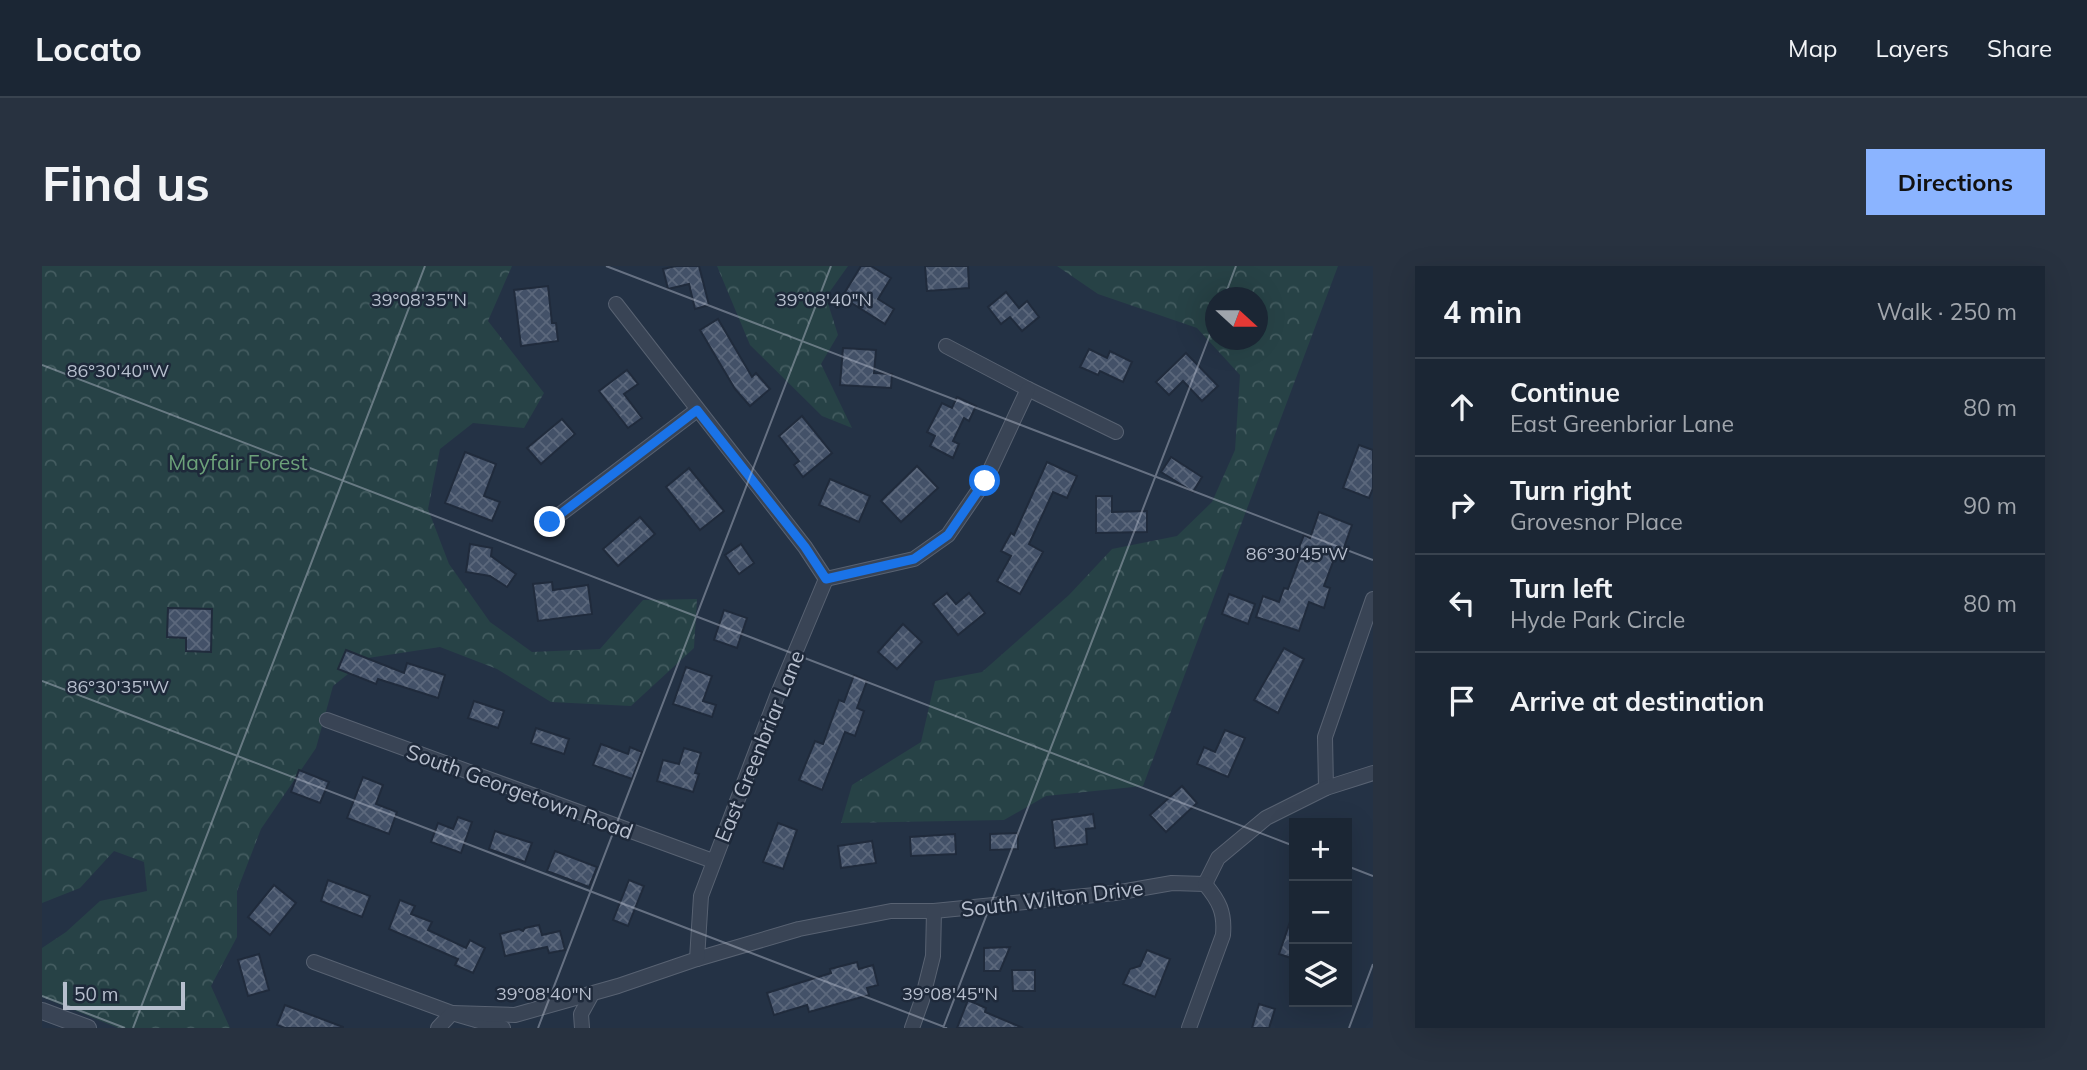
<!DOCTYPE html>
<html lang="en">
<head>
<meta charset="utf-8">
<style>
  body { margin:0; font-family:Mulish,sans-serif; background:#283240; color:#f1f3f6 }
  .controls { position:absolute; right:21px; bottom:21px; display:grid; overflow:hidden; border-radius:0px; box-shadow:0 7px 28px #0002 }
  .controls button { width:63px; height:63px; display:grid; place-items:center; padding:0; border:0; border-bottom:2px solid #39434f; background:#1b2634; color:#f1f3f6; font:35px sans-serif }
  .compass { position:absolute; left:1163px; top:21px; width:63px; height:63px; border-radius:50%; background:#1b2634; box-shadow:0 7px 28px #0002; rotate:111deg }
  .scale { position:absolute; left:21px; bottom:18px; width:122px; box-sizing:border-box; padding-left:7px; border:4px solid #b7bfce; border-top:0; font-size:19px; line-height:24px; white-space:nowrap; color:#b7bfce; -webkit-text-stroke:5px #1e293a; paint-order:stroke }
  .stop { position:absolute; width:21px; height:21px; margin:-16px; border:5px solid #1a73e8; border-radius:50%; background:#fff }
  .stop.end { background:#1a73e8; border-color:#fff; box-shadow:0 2px 7px #0008 }
  .list { margin:0; padding:0; list-style:none }
  h2 { display:flex; justify-content:space-between; align-items:center; height:91px; margin:0; padding:0 28px; font-size:30px }
  h2 small { font-size:23px; font-weight:400; color:#a0a5ac }
  .list li { display:grid; grid-template-columns:46px 1fr auto; gap:21px; align-items:center; box-sizing:border-box; height:98px; padding:0 28px; border-top:2px solid #39434f }
  .list b { display:block; font-size:26px; white-space:nowrap }
  .list p { margin:0; font-size:23px; white-space:nowrap; color:#a0a5ac }
  .list em { font-size:23px; font-style:normal; color:#a0a5ac }
  .icon { flex:none; width:38px; height:38px; fill:none; stroke:currentColor; stroke-width:2; stroke-linecap:round; stroke-linejoin:round }
  .map { position:relative; flex:none; width:1331px; height:762px; overflow:hidden; border-radius:0px }
  header { display:flex; align-items:center; gap:42px; box-sizing:border-box; height:98px; padding:0 35px; background:#1b2634; border-bottom:2px solid #39434f }
  header strong { font-size:33px }
  nav { display:flex; gap:38px; margin-inline-start:auto; font-size:24px }
  .intro { display:flex; align-items:center; justify-content:space-between; box-sizing:border-box; height:168px; padding:0 42px }
  h1 { margin:0; font-size:49px }
  .button { padding:18px 32px; border-radius:0px; background:#8bb4ff; color:#111; font-size:24px; font-weight:700 }
  main { display:flex; gap:42px; padding:0 42px }
  aside { flex:1; background:#1b2634; border-radius:0px; box-shadow:0 7px 28px #0002 }
  .map>svg:first-child { display:block }
  .forest { fill:url(#forest-crowns); fill-rule:evenodd }
  .building { fill:url(#building-cross-hatch); stroke:#202b3c; stroke-width:2 }
  .lines { fill:none; stroke-linecap:round; stroke-linejoin:round }
  .minor-casing { stroke:#586272; stroke-width:16 }
  .tertiary-casing { stroke:#586272; stroke-width:18 }
  .minor { stroke:#394455; stroke-width:14 }
  .tertiary { stroke:#394455; stroke-width:16 }
  .route { stroke:#1a73e8; stroke-width:9 }
  .ticks { fill:none; stroke:#b7bfce; stroke-width:2; stroke-opacity:0.45 }
  .labels { text-anchor:middle; dominant-baseline:central; stroke-width:5; stroke-linejoin:round; paint-order:stroke }
  .park-label { font-size:21px; fill:#6ca179; stroke:#1e293a }
  .street-label { font-size:21px; fill:#b7bfce; stroke:#1e293a }
  .ticks-label { font-size:18px; text-anchor:middle; fill:#b7bfce; stroke:#1e293a; stroke-width:5; stroke-linejoin:round; paint-order:stroke }
</style>
</head>
<body>
<header>
<strong>Locato</strong>
<nav><a>Map</a><a>Layers</a><a>Share</a></nav>
</header>
<div class="intro"><h1>Find us</h1><a class="button">Directions</a></div>
<main>
<div class="map">
<svg width="1331" height="762" viewBox="0 0 1331 762">
  <defs>
    <pattern id="forest-crowns" width="20" height="18" patternUnits="userSpaceOnUse" patternTransform="scale(1.75)"><rect width="20" height="18" fill="#274246"/><path d="M2 6a3 3 0 1 1 6 0M12 15a3 3 0 1 1 6 0" fill="none" stroke="#445c60"/></pattern>
    <pattern id="building-cross-hatch" width="8" height="8" patternUnits="userSpaceOnUse" patternTransform="scale(1.75)"><rect width="8" height="8" fill="#435168"/><path d="M0 0l8 8M0 8l8-8" fill="none" stroke="#5c687c"/></pattern>
  </defs>
  <rect width="100%" height="100%" fill="#243245"/>
  <g class="forest">
    <polygon points="0,0 470,0 446,55 502,127 482,162 431,157 398,183 386,243 407,298 448,356 490,386 558,383 601,334 655,333 652,382 589,440 509,436 455,403 398,381 326,392 291,420 274,482 219,563 195,625 195,671 169,720 188,762 76,762 0,731 0,682 24,666 58,635 105,625 102,596 72,585 38,622 0,637"/>
    <polygon points="675,0 806,0 784,31 796,69 779,98 810,162 780,150 708,79"/>
    <path d="M1015 0H1296L1101 520 1004 530 962 554 799 557 810 519 879 476 893 415 940 406 1027 329 1070 283 1135 270 1170 236 1193 184 1198 109 1155 62 1056 28ZM1174 32H1216V74H1174Z"/>
  </g>
  <g class="building">
    <polygon points="634,0 657,0 667,39 653,43 647,18 626,23 621,3"/>
    <polygon points="819,0 829,0 849,12 836,33 852,43 843,58 800,31"/>
    <polygon points="883,0 926,0 927,22 885,25"/>
    <polygon points="506,20 510,57 514,57 516,75 479,80 472,24"/>
    <polygon points="964,26 977,42 985,35 997,51 980,65 968,51 959,58 946,41"/>
    <polygon points="676,53 710,111 714,107 728,123 708,140 693,123 658,64"/>
    <polygon points="801,82 834,84 832,107 850,108 849,122 798,119"/>
    <polygon points="1047,83 1065,92 1068,85 1090,96 1081,116 1058,105 1056,109 1038,101"/>
    <polygon points="1144,87 1176,120 1160,135 1141,115 1127,129 1114,116"/>
    <polygon points="585,104 596,118 582,128 600,152 586,162 557,125"/>
    <polygon points="915,131 934,140 927,155 922,152 911,175 917,178 911,192 888,180 893,170 885,166 900,137 910,142"/>
    <polygon points="760,150 790,187 761,211 752,199 757,195 737,170"/>
    <polygon points="520,153 533,168 499,198 485,182"/>
    <polygon points="1317,179 1331,184 1331,222 1327,232 1301,222"/>
    <polygon points="423,186 454,198 442,230 458,236 450,255 403,237"/>
    <polygon points="1129,191 1160,211 1151,226 1119,206"/>
    <polygon points="1005,196 1035,210 1025,232 1011,226 987,278 1001,286 978,328 955,315 969,290 959,285 969,267 972,269"/>
    <polygon points="875,200 896,222 859,256 839,235"/>
    <polygon points="647,202 682,245 658,264 624,221"/>
    <polygon points="788,213 828,230 817,256 777,239"/>
    <polygon points="1054,230 1070,230 1070,246 1105,245 1105,266 1054,267"/>
    <polygon points="1277,246 1310,259 1299,290 1294,288 1282,320 1288,322 1282,342 1267,336 1257,365 1214,351 1221,330 1237,336 1242,322 1246,323 1258,291 1254,289 1262,269 1268,272"/>
    <polygon points="598,251 613,268 576,300 561,283"/>
    <polygon points="428,278 450,282 449,290 474,308 465,321 448,310 424,306"/>
    <polygon points="699,278 712,297 697,308 683,289"/>
    <polygon points="510,316 511,324 546,319 550,348 496,355 491,318"/>
    <polygon points="905,327 914,338 927,327 943,347 916,369 891,338"/>
    <polygon points="1187,328 1213,338 1206,358 1180,348"/>
    <polygon points="126,342 170,343 169,386 144,385 144,372 125,371"/>
    <polygon points="682,344 705,352 695,382 672,374"/>
    <polygon points="861,358 880,376 855,403 836,386"/>
    <polygon points="1242,382 1262,393 1236,447 1212,434"/>
    <polygon points="304,384 362,407 365,397 403,409 396,432 336,413 334,418 296,403"/>
    <polygon points="644,401 670,410 661,435 674,439 670,451 631,438"/>
    <polygon points="812,409 825,415 815,442 822,445 813,470 803,466 780,524 757,514 773,475 781,478 797,434 802,436"/>
    <polygon points="432,435 462,445 456,462 426,452"/>
    <polygon points="494,462 527,473 522,488 489,477"/>
    <polygon points="1183,464 1203,472 1186,511 1155,498 1162,481 1173,486"/>
    <polygon points="559,478 586,488 588,481 600,486 590,513 551,499"/>
    <polygon points="642,482 659,487 653,507 657,508 651,526 615,515 621,494 637,498"/>
    <polygon points="257,504 287,516 278,537 249,526"/>
    <polygon points="321,511 341,519 334,538 355,546 347,568 305,552"/>
    <polygon points="1140,520 1155,537 1124,566 1108,549"/>
    <polygon points="1051,548 1053,562 1044,563 1045,578 1013,582 1010,554"/>
    <polygon points="416,551 430,556 419,587 389,576 396,557 411,563"/>
    <polygon points="736,557 755,564 741,603 721,596"/>
    <polygon points="453,565 490,577 483,596 447,583"/>
    <polygon points="976,567 976,583 948,584 948,568"/>
    <polygon points="913,568 914,588 869,590 868,571"/>
    <polygon points="830,575 834,597 799,602 796,580"/>
    <polygon points="513,585 555,601 547,621 505,605"/>
    <polygon points="286,614 328,630 320,651 279,635"/>
    <polygon points="587,614 602,620 586,660 571,654"/>
    <polygon points="232,619 254,637 228,669 206,651"/>
    <polygon points="358,634 373,640 369,648 390,656 386,664 424,682 428,674 443,682 431,707 413,699 416,693 347,663"/>
    <polygon points="1250,650 1252,651 1252,693 1237,688"/>
    <polygon points="497,659 500,669 518,665 523,684 507,687 505,681 463,690 458,668 477,663 481,665 483,662"/>
    <polygon points="968,681 958,705 942,705 942,682"/>
    <polygon points="1105,684 1128,693 1113,731 1081,718 1088,703 1098,700"/>
    <polygon points="217,688 227,724 206,730 196,694"/>
    <polygon points="815,696 817,703 831,699 836,719 825,722 827,729 767,746 765,739 732,749 725,727 789,707 788,703"/>
    <polygon points="970,704 993,704 993,725 971,725"/>
    <polygon points="926,734 944,742 943,746 981,762 915,762"/>
    <polygon points="1217,738 1233,743 1227,762 1210,762"/>
    <polygon points="243,739 301,761 301,762 243,762 235,759"/>
  </g>
  <g class="lines">
    <defs>
      <g id="minor">
        <polyline points="574,38 763,281 784,313"/>
        <polyline points="904,80 986,123 1074,166"/>
        <polyline points="508,256 655,144"/>
        <polyline points="784,313 872,293 906,269 943,215 986,123"/>
        <polyline points="285,454 671,595"/>
        <polyline points="1284,522 1283,471 1331,333"/>
        <polyline points="655,693 757,663 849,645 892,645 1073,627 1130,617 1163,618 1176,592 1224,552 1284,522 1331,507"/>
        <polyline points="272,696 410,747 461,762"/>
        <polyline points="396,762 410,747 473,749 576,720 655,693 659,630 735,430 784,313"/>
        <polyline points="540,762 539,748 550,728"/>
        <polyline points="870,762 880,734 891,690 892,645"/>
        <path d="M1147 762 1181 669C1183 646 1177 635 1163 618"/>
      </g>
      <polyline id="tertiary" points="0,745 46,762"/>
    </defs>
    <use href="#minor" class="minor-casing"/>
    <use href="#tertiary" class="tertiary-casing"/>
    <use href="#minor" class="minor"/>
    <use href="#tertiary" class="tertiary"/>
  </g>
  <g class="lines">
    <polyline class="route" points="508,256 655,144 763,281 784,313 872,293 906,269 943,215"/>
  </g>
  <path class="ticks" d="M564 0 1331 294M1182 32 1194 0M0 99 1252 580M0 415 905 762M1305 600 1331 610M0 730 83 762M91 762 383 0M496 762 789 0M901 762 1174 53M1307 762 1331 698"/>
  <g class="labels">
    <g class="park-label">
      <text x="196" y="196">Mayfair Forest</text>
    </g>
    <g class="street-label">
      <text transform="translate(717 480) rotate(-68)">East Greenbriar Lane</text>
      <text transform="translate(478 525) rotate(20)">South Georgetown Road</text>
      <text transform="translate(1010 632) rotate(-7)">South Wilton Drive</text>
    </g>
  </g>
  <g class="ticks-label">
    <text x="377" y="40">39°08'35"N</text>
    <text x="782" y="40">39°08'40"N</text>
    <text x="76" y="111">86°30'40"W</text>
    <text x="1255" y="294">86°30'45"W</text>
    <text x="76" y="427">86°30'35"W</text>
    <text x="502" y="734">39°08'40"N</text>
    <text x="908" y="734">39°08'45"N</text>
  </g>
</svg>
<div class="controls">
<button>+</button>
<button>−</button>
<button><svg class="icon" aria-label="layers" viewBox="0 0 24 24"><path d="M12 4l9 5-9 5-9-5zM3 14l9 5 9-5"/></svg></button>
</div>
<svg class="compass" viewBox="-18 -18 36 36"><path d="M0-13l5 13h-10z" fill="#e53935"/><path d="M0 13l5-13h-10z" fill="#a0a5ac"/></svg>
<div class="scale">50 m</div>
<div class="stop" style="left:943px;top:215px"></div>
<div class="stop end" style="left:508px;top:256px"></div>
</div>
<aside>
<h2>4 min<small>Walk · 250 m</small></h2>
<ul class="list">
<li><svg class="icon" aria-label="ahead" viewBox="0 0 24 24"><path d="M12 20V5M6 11l6-6 6 6"/></svg><div><b>Continue</b><p>East Greenbriar Lane</p></div><em>80 m</em></li>
<li><svg class="icon" aria-label="right" viewBox="0 0 24 24"><path d="M7 20v-9h11M14 6l5 5-5 5"/></svg><div><b>Turn right</b><p>Grovesnor Place</p></div><em>90 m</em></li>
<li><svg class="icon" aria-label="left" viewBox="0 0 24 24"><path d="M17 20v-9H6M10 6l-5 5 5 5"/></svg><div><b>Turn left</b><p>Hyde Park Circle</p></div><em>80 m</em></li>
<li><svg class="icon" aria-label="arrive" viewBox="0 0 24 24"><path d="M6 21V4h12l-3 4 3 4H6"/></svg><div><b>Arrive at destination</b></div></li>
</ul>
</aside>
</main>
</body>
</html>
